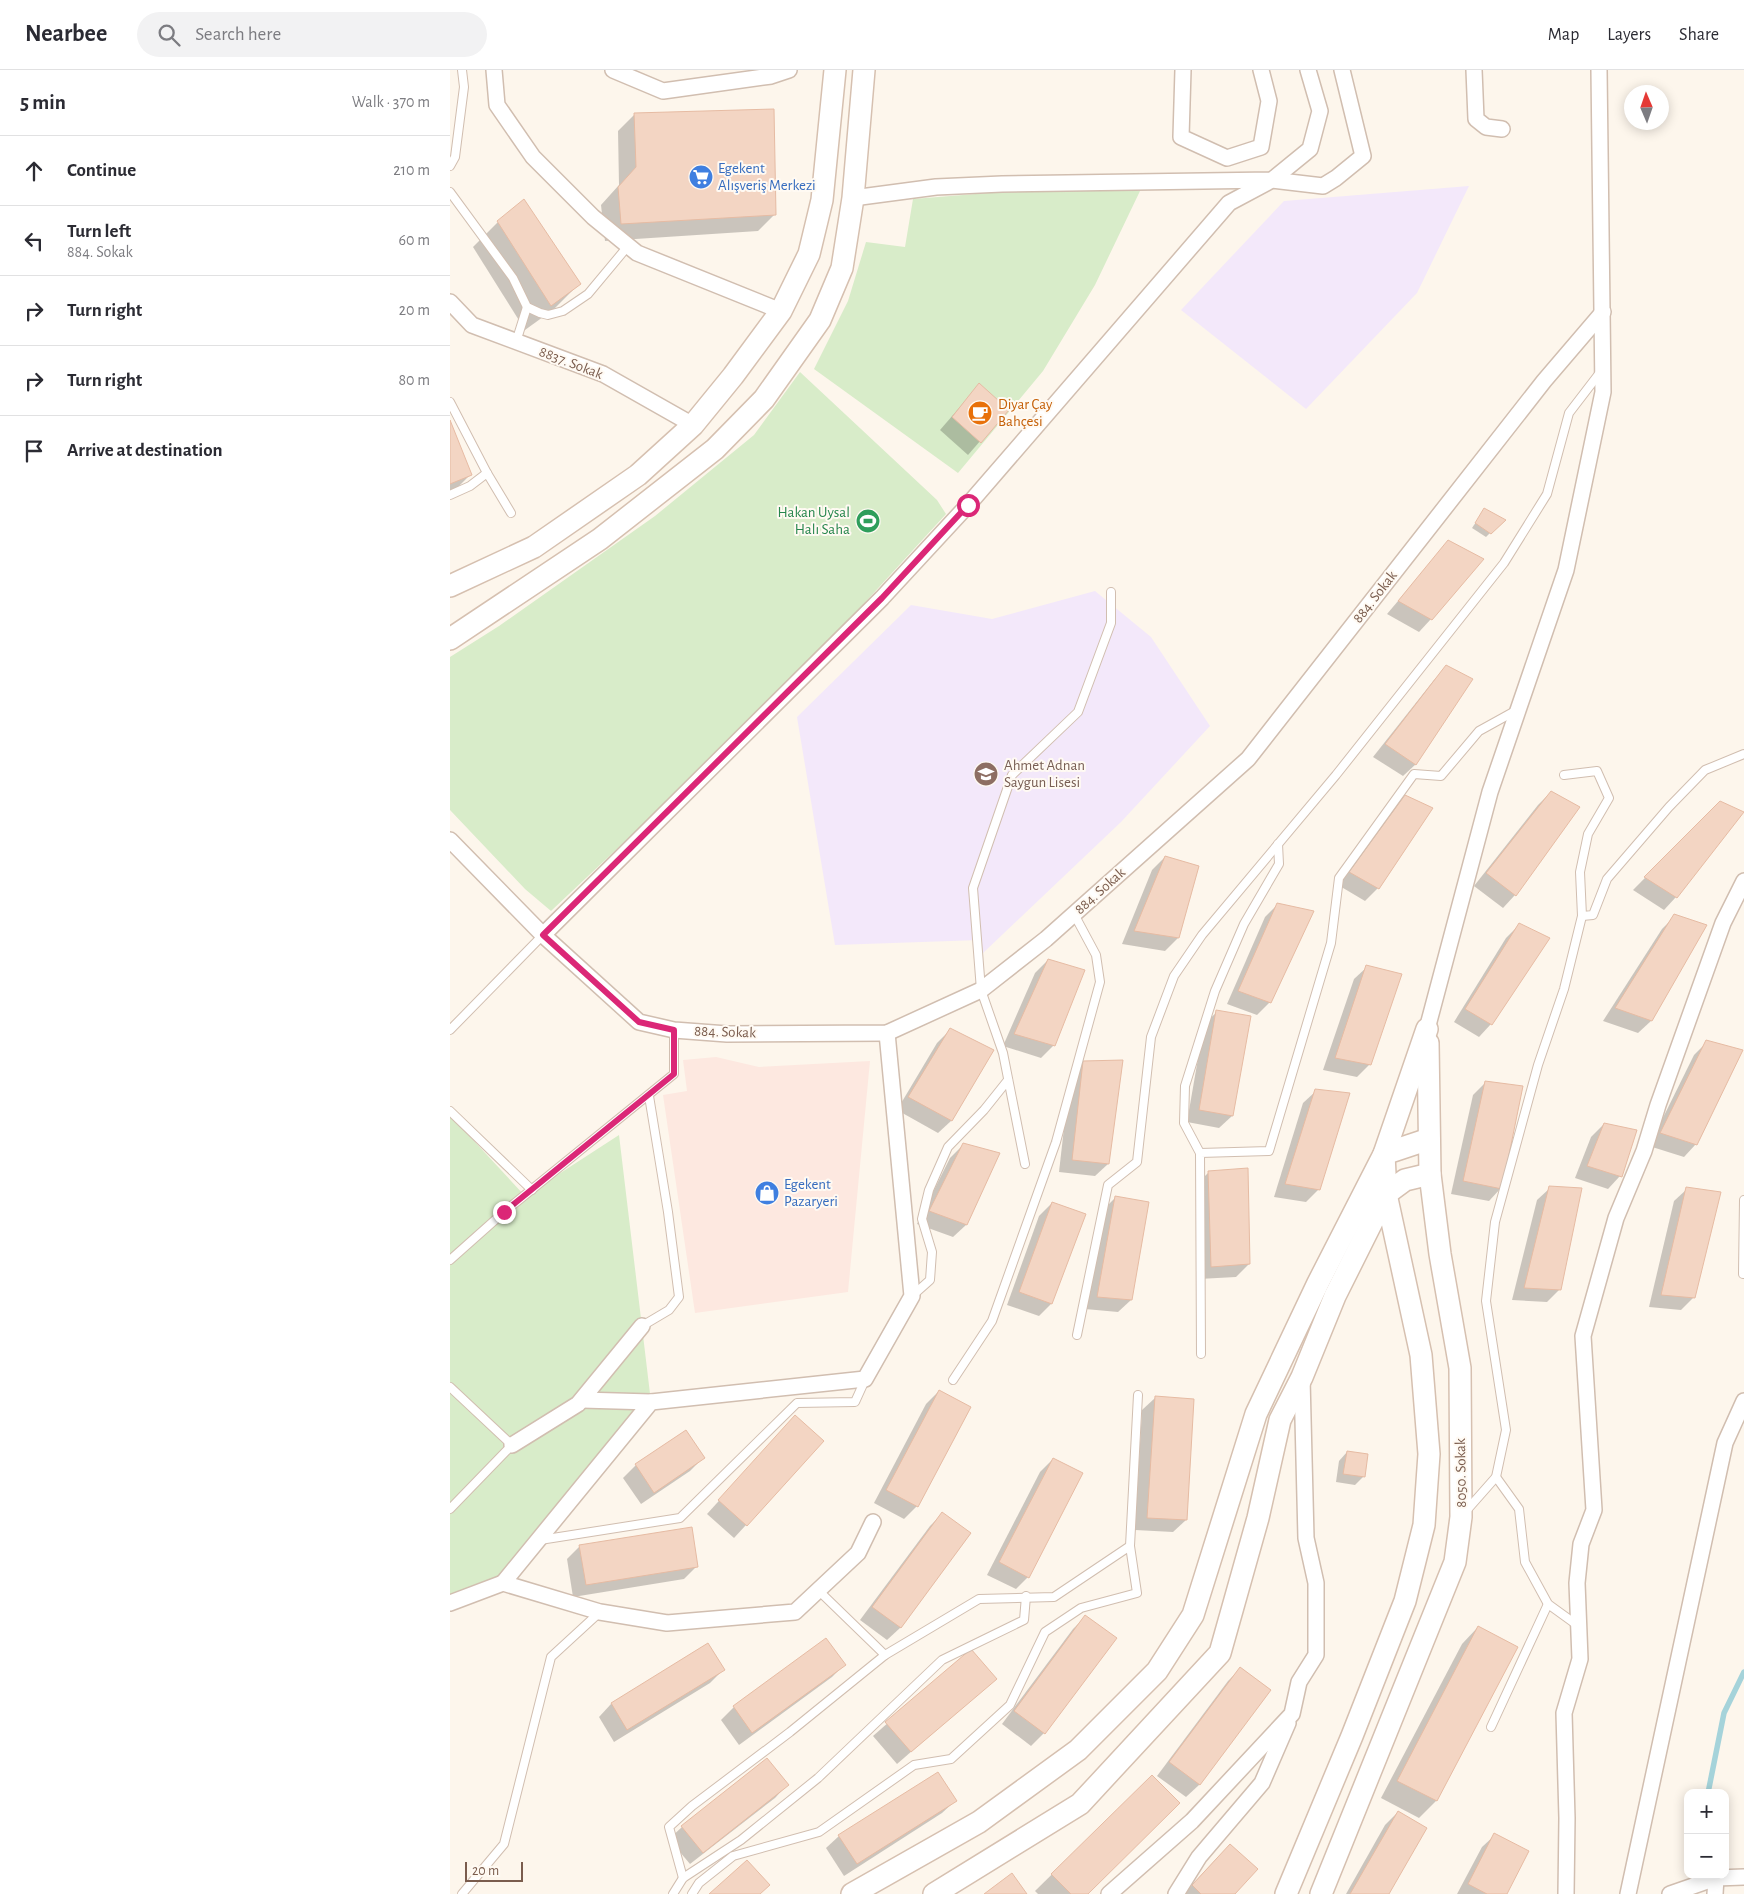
<!DOCTYPE html>
<html lang="en">
<head>
<meta charset="utf-8">
<style>
  body { margin:0; font-family:"Alegreya Sans",sans-serif; background:#f2f2f3; color:#2b2b33 }
  .controls { position:absolute; right:15px; bottom:15px; display:grid; overflow:hidden; border-radius:10px; box-shadow:0 2px 12px #0003 }
  .controls button { width:45px; height:45px; display:grid; place-items:center; padding:0; border:0; border-bottom:1px solid #e1e1e2; background:#fff; color:#2b2b33; font:25px sans-serif }
  .compass { position:absolute; left:1174px; top:15px; width:45px; height:45px; border-radius:50%; background:#fff; box-shadow:0 2px 12px #0003; rotate:358deg }
  .scale { position:absolute; left:15px; bottom:12px; width:58px; box-sizing:border-box; padding-left:5px; border:2px solid #7a5c4d; border-top:0; font-size:14px; line-height:18px; white-space:nowrap; color:#7a5c4d; -webkit-text-stroke:4px #fffaf3; paint-order:stroke }
  .stop { position:absolute; width:15px; height:15px; margin:-11px; border:4px solid #db2777; border-radius:50%; background:#fff }
  .stop.end { background:#db2777; border-color:#fff; box-shadow:0 1px 5px #0008 }
  .list { margin:0; padding:0; list-style:none }
  h2 { display:flex; justify-content:space-between; align-items:center; height:65px; margin:0; padding:0 20px; font-size:21px }
  h2 small { font-size:16px; font-weight:400; color:#7c7c81 }
  .list li { display:grid; grid-template-columns:32px 1fr auto; gap:15px; align-items:center; box-sizing:border-box; height:70px; padding:0 20px; border-top:1px solid #e1e1e2 }
  .list b { display:block; font-size:19px; white-space:nowrap }
  .list p { margin:0; font-size:16px; white-space:nowrap; color:#7c7c81 }
  .list em { font-size:16px; font-style:normal; color:#7c7c81 }
  .icon { flex:none; width:28px; height:28px; fill:none; stroke:currentColor; stroke-width:2; stroke-linecap:round; stroke-linejoin:round }
  .map { position:relative; flex:none; width:1294px; height:1824px; overflow:hidden }
  header { display:flex; align-items:center; gap:30px; box-sizing:border-box; height:70px; padding:0 25px; background:#fff; border-bottom:1px solid #e1e1e2 }
  header strong { font-size:24px }
  nav { display:flex; gap:28px; margin-inline-start:auto; font-size:18px }
  .search { width:350px; height:45px; background:#f2f2f3; display:flex; align-items:center; gap:12px; box-sizing:border-box; padding:0 18px; border-radius:28px; color:#7c7c81; font-size:19px }
  main { display:flex }
  aside { flex:1; background:#fff }
  .map>svg:first-child { display:block }
  .commercial { fill:#fde8e0 }
  .education { fill:#f3e8fa }
  .green { fill:#d8ecc9 }
  .shadow { fill:#0003 }
  .lines { fill:none; stroke-linecap:round; stroke-linejoin:round }
  .stream { stroke:#a5d3da; stroke-width:5.5 }
  .building { fill:#f3d5c3; stroke:#e6bba3 }
  .lane-casing { stroke:#d1beb0; stroke-width:10 }
  .street-casing { stroke:#d1beb0; stroke-width:18 }
  .secondary-casing { stroke:#d6c0b0; stroke-width:24 }
  .lane { stroke:#fff; stroke-width:8 }
  .street { stroke:#fff; stroke-width:15 }
  .secondary { stroke:#fff; stroke-width:21 }
  .route { stroke:#db2777; stroke-width:6 }
  .labels { text-anchor:middle; dominant-baseline:central; stroke-width:4; stroke-linejoin:round; paint-order:stroke }
  .shop-label { font-size:15px; fill:#366cbe; stroke:#fffaf3; text-anchor:start }
  .street-label { font-size:15px; fill:#7a5c4d; stroke:#fffaf3 }
  .food-label { font-size:15px; fill:#c56008; stroke:#fffaf3; text-anchor:start }
  .leisure-label { font-size:15px; fill:#27864d; stroke:#fffaf3; text-anchor:end }
  .education-label { font-size:15px; fill:#785e54; stroke:#fffaf3; text-anchor:start }
</style>
</head>
<body>
<header>
<strong>Nearbee</strong>
<div class="search"><svg class="icon" aria-label="search" viewBox="0 0 24 24"><circle cx="10" cy="10" r="6"/><path d="M15 15l6 6"/></svg>Search here</div>
<nav><a>Map</a><a>Layers</a><a>Share</a></nav>
</header>
<main>
<aside>
<h2>5 min<small>Walk · 370 m</small></h2>
<ul class="list">
<li><svg class="icon" aria-label="ahead" viewBox="0 0 24 24"><path d="M12 20V5M6 11l6-6 6 6"/></svg><div><b>Continue</b></div><em>210 m</em></li>
<li><svg class="icon" aria-label="left" viewBox="0 0 24 24"><path d="M17 20v-9H6M10 6l-5 5 5 5"/></svg><div><b>Turn left</b><p>884. Sokak</p></div><em>60 m</em></li>
<li><svg class="icon" aria-label="right" viewBox="0 0 24 24"><path d="M7 20v-9h11M14 6l5 5-5 5"/></svg><div><b>Turn right</b></div><em>20 m</em></li>
<li><svg class="icon" aria-label="right" viewBox="0 0 24 24"><path d="M7 20v-9h11M14 6l5 5-5 5"/></svg><div><b>Turn right</b></div><em>80 m</em></li>
<li><svg class="icon" aria-label="arrive" viewBox="0 0 24 24"><path d="M6 21V4h12l-3 4 3 4H6"/></svg><div><b>Arrive at destination</b></div></li>
</ul>
</aside>
<div class="map">
<svg width="1294" height="1824" viewBox="0 0 1294 1824">
  <rect width="100%" height="100%" fill="#fdf6ec"/>
  <polygon class="commercial" points="266,987 309,997 420,991 398,1222 245,1243 213,1025 237,1021 233,990"/>
  <g class="education">
    <polygon points="1019,116 967,223 856,339 731,240 834,131"/>
    <polygon points="645,521 701,567 760,656 671,752 532,884 530,870 385,875 347,647 461,535 542,549"/>
  </g>
  <g class="green">
    <polygon points="563,121 690,121 645,215 593,301 508,403 364,299 398,231 416,172 455,177 463,129"/>
    <polygon points="350,302 487,430 496,444 376,575 294,659 101,841 75,819 0,740 0,587 49,556 205,446 304,365"/>
    <polygon points="0,1045 75,1126 169,1065 201,1332 42,1515 0,1531"/>
  </g>
  <g class="shadow">
    <polygon points="185,44 325,144 308,161 155,171 151,135 169,115 168,61"/>
    <polygon points="48,152 129,214 104,239 75,260 23,177"/>
    <polygon points="529,315 557,340 518,385 490,360"/>
    <polygon points="0,353 20,405 0,425"/>
    <polygon points="1034,440 1053,450 1036,467 1022,458"/>
    <polygon points="998,472 981,549 969,562 937,544"/>
    <polygon points="997,597 966,694 953,706 923,687 984,610"/>
    <polygon points="1101,722 1065,825 1053,838 1024,816 1088,735"/>
    <polygon points="955,726 981,738 928,818 915,831 888,815 942,739"/>
    <polygon points="1270,732 1226,827 1214,840 1183,820"/>
    <polygon points="715,787 728,868 715,881 672,874 702,800"/>
    <polygon points="827,835 820,932 807,945 777,934 815,847"/>
    <polygon points="1225,846 1255,856 1201,951 1188,963 1153,951 1212,859"/>
    <polygon points="1069,855 1041,954 1029,967 1004,952 1056,868"/>
    <polygon points="598,890 604,975 591,988 553,976 585,903"/>
    <polygon points="917,897 920,994 907,1007 873,1000 904,909"/>
    <polygon points="767,942 782,1046 769,1058 737,1052 754,954"/>
    <polygon points="500,960 542,981 501,1051 488,1063 447,1040 487,973"/>
    <polygon points="1257,972 1246,1074 1234,1087 1199,1076 1244,985"/>
    <polygon points="633,992 658,1094 645,1106 609,1102 620,1005"/>
    <polygon points="1036,1012 1051,1118 1039,1131 1001,1124 1023,1025"/>
    <polygon points="866,1021 869,1119 856,1132 824,1127 853,1033"/>
    <polygon points="1154,1054 1170,1106 1158,1119 1125,1108 1141,1067"/>
    <polygon points="513,1075 516,1155 503,1167 467,1154 500,1088"/>
    <polygon points="759,1102 799,1194 786,1207 749,1209 746,1115"/>
    <polygon points="1100,1118 1110,1219 1097,1232 1062,1230 1087,1130"/>
    <polygon points="1237,1119 1244,1227 1231,1240 1199,1237 1224,1131"/>
    <polygon points="665,1128 681,1230 668,1242 635,1239 652,1141"/>
    <polygon points="602,1133 601,1234 589,1246 557,1235 589,1146"/>
    <polygon points="489,1321 467,1436 454,1449 424,1433 476,1334"/>
    <polygon points="705,1328 736,1450 723,1462 685,1460 692,1340"/>
    <polygon points="333,1360 296,1455 284,1468 257,1444"/>
    <polygon points="235,1362 253,1388 240,1401 191,1434 173,1408 186,1395"/>
    <polygon points="897,1382 916,1385 913,1407 905,1415 886,1412 889,1391"/>
    <polygon points="603,1389 578,1507 566,1519 537,1505 590,1402"/>
    <polygon points="492,1444 520,1464 450,1558 437,1570 410,1550 480,1456"/>
    <polygon points="130,1476 247,1496 234,1509 123,1527 117,1489"/>
    <polygon points="636,1546 594,1663 581,1676 552,1654 623,1559"/>
    <polygon points="1028,1557 1066,1577 986,1731 969,1748 931,1728 1012,1574"/>
    <polygon points="376,1570 394,1595 382,1607 289,1675 271,1650 284,1637"/>
    <polygon points="257,1575 273,1600 260,1613 164,1672 149,1647 161,1634"/>
    <polygon points="521,1580 545,1609 447,1694 423,1666"/>
    <polygon points="791,1598 820,1620 749,1715 736,1727 707,1706 778,1611"/>
    <polygon points="702,1706 636,1824 588,1824 585,1821"/>
    <polygon points="337,1715 325,1728 240,1794 219,1769 232,1757"/>
    <polygon points="505,1731 492,1743 394,1806 376,1778 389,1766"/>
    <polygon points="948,1742 938,1824 896,1824 935,1755"/>
    <polygon points="1045,1765 1055,1824 1007,1824 1032,1777"/>
    <polygon points="767,1788 783,1824 734,1824"/>
  </g>
  <g class="lines">
    <polyline class="stream" points="1258,1723 1274,1643 1294,1602"/>
  </g>
  <g class="building">
    <polygon points="324,39 326,145 171,154 168,117 186,97 184,43"/>
    <polygon points="74,129 131,214 101,236 47,151"/>
    <polygon points="529,313 559,340 531,373 502,347"/>
    <polygon points="0,350 22,405 0,414"/>
    <polygon points="1034,438 1056,450 1041,464 1025,453"/>
    <polygon points="998,470 1034,489 982,550 948,531"/>
    <polygon points="996,595 1023,609 966,695 935,674"/>
    <polygon points="1101,721 1130,737 1066,826 1036,803"/>
    <polygon points="955,725 983,738 929,819 899,802"/>
    <polygon points="1270,731 1294,742 1227,828 1194,807"/>
    <polygon points="715,786 749,796 729,868 684,861"/>
    <polygon points="827,833 864,841 821,933 788,921"/>
    <polygon points="1224,844 1257,855 1202,951 1165,938"/>
    <polygon points="1069,853 1100,868 1042,955 1015,939"/>
    <polygon points="598,889 635,900 605,976 564,964"/>
    <polygon points="916,895 952,904 921,995 885,988"/>
    <polygon points="766,940 801,946 783,1046 749,1040"/>
    <polygon points="500,958 544,980 502,1051 458,1027"/>
    <polygon points="1256,970 1293,980 1247,1075 1210,1063"/>
    <polygon points="673,990 659,1094 622,1090 633,991"/>
    <polygon points="1035,1011 1073,1016 1052,1119 1013,1111"/>
    <polygon points="865,1019 900,1023 870,1120 835,1114"/>
    <polygon points="1154,1053 1187,1060 1172,1107 1137,1096"/>
    <polygon points="513,1073 550,1083 517,1155 479,1141"/>
    <polygon points="798,1098 800,1194 761,1197 758,1101"/>
    <polygon points="1099,1116 1132,1118 1111,1220 1074,1218"/>
    <polygon points="1236,1117 1271,1122 1245,1228 1211,1225"/>
    <polygon points="665,1126 699,1132 682,1230 647,1227"/>
    <polygon points="602,1132 636,1144 602,1234 569,1222"/>
    <polygon points="489,1320 521,1337 468,1437 436,1420"/>
    <polygon points="705,1326 744,1329 737,1450 697,1448"/>
    <polygon points="345,1345 374,1371 297,1456 268,1430"/>
    <polygon points="236,1360 255,1388 204,1423 185,1394"/>
    <polygon points="897,1381 918,1384 915,1407 893,1404"/>
    <polygon points="603,1388 633,1403 579,1508 549,1492"/>
    <polygon points="492,1442 521,1463 451,1558 422,1537"/>
    <polygon points="242,1457 248,1497 136,1515 129,1475"/>
    <polygon points="635,1545 667,1568 595,1664 564,1641"/>
    <polygon points="1028,1556 1068,1577 987,1731 947,1711"/>
    <polygon points="376,1568 396,1595 302,1663 283,1636"/>
    <polygon points="258,1573 275,1600 177,1660 161,1633"/>
    <polygon points="521,1579 547,1609 461,1682 435,1652"/>
    <polygon points="790,1597 821,1620 750,1715 719,1692"/>
    <polygon points="317,1688 339,1715 253,1783 231,1756"/>
    <polygon points="488,1702 507,1731 407,1794 388,1765"/>
    <polygon points="702,1705 730,1733 638,1824 621,1824 601,1804"/>
    <polygon points="948,1741 977,1758 939,1824 900,1824"/>
    <polygon points="1044,1763 1079,1781 1057,1824 1037,1824 1018,1814"/>
    <polygon points="780,1774 808,1799 785,1824 751,1824 742,1815"/>
    <polygon points="297,1790 320,1815 310,1824 259,1824"/>
    <polygon points="562,1803 577,1824 534,1824"/>
  </g>
  <g class="lines">
    <defs>
      <g id="lane">
        <polyline points="0,96 5,87 14,17 12,0"/>
        <polyline points="0,122 63,208 77,237 90,243 98,245 113,241 138,224 178,176"/>
        <polyline points="66,272 77,237"/>
        <polyline points="0,332 37,403 61,443"/>
        <polyline points="0,425 20,416 37,403"/>
        <polyline points="1132,846 1143,845 1157,809 1219,737 1255,700 1294,684"/>
        <polyline points="0,960 93,865"/>
        <polyline points="0,1041 82,1120"/>
        <polyline points="750,1083 734,1053 735,1016 765,921 794,854 829,794 828,774"/>
        <polyline points="575,1094 553,983 531,920 523,818 562,705 628,642 661,553 661,522"/>
        <polyline points="0,1190 54,1142 224,1004 224,960"/>
        <polyline points="1293,1204 1294,1130"/>
        <polyline points="462,1226 480,1210 482,1182 472,1149 479,1120 498,1077 534,1040 558,1010"/>
        <polyline points="192,1256 219,1240 229,1227 218,1142 199,1026"/>
        <polyline points="627,1265 658,1115 687,1092 701,967 724,906 752,865 886,705 1054,493 1097,424 1119,343 1152,300"/>
        <polyline points="751,1284 750,1083 819,1081 881,873 889,808 964,704 991,706 1029,661 1067,640"/>
        <polyline points="503,1310 542,1251 606,1072 650,912 646,885 624,844"/>
        <polyline points="0,1317 62,1375 0,1439"/>
        <polyline points="1046,1407 1069,1439 1075,1492 1098,1534 1127,1555"/>
        <polyline points="1016,1441 1046,1407 1056,1360 1036,1231 1045,1152 1088,995 1114,919 1132,846 1130,802 1138,764 1159,728 1147,701 1114,705"/>
        <polyline points="90,1470 230,1448 347,1333 405,1332 415,1310"/>
        <polyline points="435,1585 529,1529 604,1527 680,1476 688,1325"/>
        <polyline points="1041,1657 1098,1534"/>
        <polyline points="233,1808 219,1757 242,1736 340,1662 435,1585 368,1520"/>
        <polyline points="12,1824 54,1774 101,1587 150,1542"/>
        <polyline points="223,1824 233,1808 291,1770 368,1708 492,1590 574,1550 576,1526"/>
        <polyline points="242,1824 249,1813 283,1786 369,1762 464,1695 501,1689 560,1635 595,1562 631,1538 687,1523 680,1476"/>
      </g>
      <g id="street">
        <polyline points="44,0 47,35 83,87 143,147 187,183 331,241"/>
        <polyline points="163,0 213,21 321,6 339,0"/>
        <polyline points="733,0 731,67 777,88 811,77 819,31 811,0"/>
        <polyline points="1024,0 1026,49 1036,57 1052,59"/>
        <polyline points="403,128 486,117 552,114 822,110 860,79 870,41 858,0"/>
        <polyline points="0,232 22,255 153,304 243,355"/>
        <polyline points="0,770 93,865 189,952 224,960 277,964 437,963 531,920 596,869 798,689 1094,311 1153,242"/>
        <polyline points="93,865 432,528 518,435 779,133 822,110 873,116 886,108 913,86 892,0"/>
        <polyline points="977,959 1040,722 1116,500 1153,322 1149,0"/>
        <polyline points="132,1330 201,1332"/>
        <polyline points="62,1375 128,1334 192,1256"/>
        <polyline points="53,1513 201,1332 415,1309 462,1226 437,963"/>
        <polyline points="0,1533 53,1513 150,1542 217,1553 345,1542 408,1483 423,1452"/>
        <polyline points="659,1824 742,1751 842,1644 849,1612 866,1585 866,1513 856,1468 852,1309"/>
        <polyline points="726,1824 749,1787 812,1713 838,1653"/>
        <polyline points="1116,1824 1117,1748 1114,1643 1130,1589 1127,1513 1131,1474 1144,1440 1133,1266 1166,1148 1194,1081 1208,1035 1273,853 1294,811"/>
        <polyline points="1178,1824 1275,1373 1294,1331"/>
        <polyline points="1220,1824 1266,1808 1294,1807"/>
        <polyline points="1265,1824 1266,1808"/>
      </g>
      <g id="secondary">
        <polyline points="0,516 84,477 188,405 243,355 283,306 331,241 359,184 372,130 385,0"/>
        <polyline points="0,569 150,469 265,379 314,329 370,250 392,198 403,128 414,0"/>
        <polyline points="402,1824 529,1752 628,1680 707,1601 743,1545 806,1344 868,1213 934,1084 977,959"/>
        <polyline points="484,1824 630,1734 770,1583 808,1448 830,1350 852,1307 885,1226 936,1124 955,1110 980,1104"/>
        <polyline points="836,1824 902,1666 955,1531 974,1455 979,1384 971,1285 936,1124 934,1084 979,1069"/>
        <polyline points="871,1824 1005,1492 1011,1447 1010,1298 990,1184 980,1104 978,973"/>
      </g>
    </defs>
    <use href="#lane" class="lane-casing"/>
    <use href="#street" class="street-casing"/>
    <use href="#secondary" class="secondary-casing"/>
    <use href="#lane" class="lane"/>
    <use href="#street" class="street"/>
    <use href="#secondary" class="secondary"/>
  </g>
  <g class="lines">
    <polyline class="route" points="54,1142 224,1004 224,960 189,952 93,865 432,528 518,435"/>
  </g>
  <defs>
    <symbol id="supermarket-disc" viewBox="-11 -11 22 22"><circle r="9.5" fill="#3f7fe0" stroke="#fffaf3"/><path d="M-6-5.5h2.5l.6 2H6L4.5 2H-2.5L-4.4-4H-6ZM-1.5 3.2a1.3 1.3 0 1 0 .1 0ZM3 3.2a1.3 1.3 0 1 0 .1 0Z" fill="#fff"/></symbol>
    <symbol id="cafe-disc" viewBox="-11 -11 22 22"><circle r="9.5" fill="#e8710a" stroke="#fffaf3"/><path d="M-5.5-4.5H6V0H3Q3 3.5 0 3.5H-2.5Q-5.5 3.5-5.5 0ZM3-3.2v2h1.7v-2ZM-6 4.5H4V6H-6Z" fill="#fff"/></symbol>
    <symbol id="stadium-disc" viewBox="-11 -11 22 22"><circle r="9.5" fill="#2e9e5b" stroke="#fffaf3"/><path d="M0-5a6.5 5 0 1 0 0 10a6.5 5 0 1 0 0-10ZM-3.5-1.8h7v3.6h-7Z" fill="#fff"/></symbol>
    <symbol id="school-disc" viewBox="-11 -11 22 22"><circle r="9.5" fill="#8d6e63" stroke="#fffaf3"/><path d="M0-5L7-2L0 1L-7-2ZM-4 1L0 2.5L4 1V4Q0 6-4 4Z" fill="#fff"/></symbol>
    <symbol id="shop-disc" viewBox="-11 -11 22 22"><circle r="9.5" fill="#3f7fe0" stroke="#fffaf3"/><path d="M-5-2.5h2.3a2.7 3.5 0 0 1 5.4 0H5L5.5 6h-11ZM-1.5-2.5h3a1.5 2.3 0 0 0-3 0Z" fill="#fff"/></symbol>
  </defs>
  <g fill-rule="evenodd">
    <use href="#supermarket-disc" x="237" y="93" width="28" height="28"/>
    <use href="#cafe-disc" x="516" y="329" width="28" height="28"/>
    <use href="#stadium-disc" x="404" y="437" width="28" height="28"/>
    <use href="#school-disc" x="522" y="690" width="28" height="28"/>
    <use href="#shop-disc" x="303" y="1109" width="28" height="28"/>
  </g>
  <g class="labels">
    <g class="shop-label">
      <text x="268" y="98">Egekent<tspan x="268" dy="17">Alışveriş Merkezi</tspan></text>
      <text x="334" y="1114">Egekent<tspan x="334" dy="17">Pazaryeri</tspan></text>
    </g>
    <g class="street-label">
      <text transform="translate(121 293) rotate(21)">8837. Sokak</text>
      <text transform="translate(925 527) rotate(-52)">884. Sokak</text>
      <text transform="translate(650 821) rotate(-42)">884. Sokak</text>
      <text transform="translate(275 962) rotate(2)">884. Sokak</text>
      <text transform="translate(1011 1403) rotate(-91)">8050. Sokak</text>
    </g>
    <g class="food-label">
      <text x="548" y="334">Diyar Çay<tspan x="548" dy="17">Bahçesi</tspan></text>
    </g>
    <g class="leisure-label">
      <text x="400" y="442">Hakan Uysal<tspan x="400" dy="17">Halı Saha</tspan></text>
    </g>
    <g class="education-label">
      <text x="554" y="695">Ahmet Adnan<tspan x="554" dy="17">Saygun Lisesi</tspan></text>
    </g>
  </g>
</svg>
<div class="controls">
<button>+</button>
<button>−</button>
</div>
<svg class="compass" viewBox="-18 -18 36 36"><path d="M0-13l5 13h-10z" fill="#e53935"/><path d="M0 13l5-13h-10z" fill="#7c7c81"/></svg>
<div class="scale">20 m</div>
<div class="stop" style="left:518px;top:435px"></div>
<div class="stop end" style="left:54px;top:1142px"></div>
</div>
</main>
</body>
</html>
